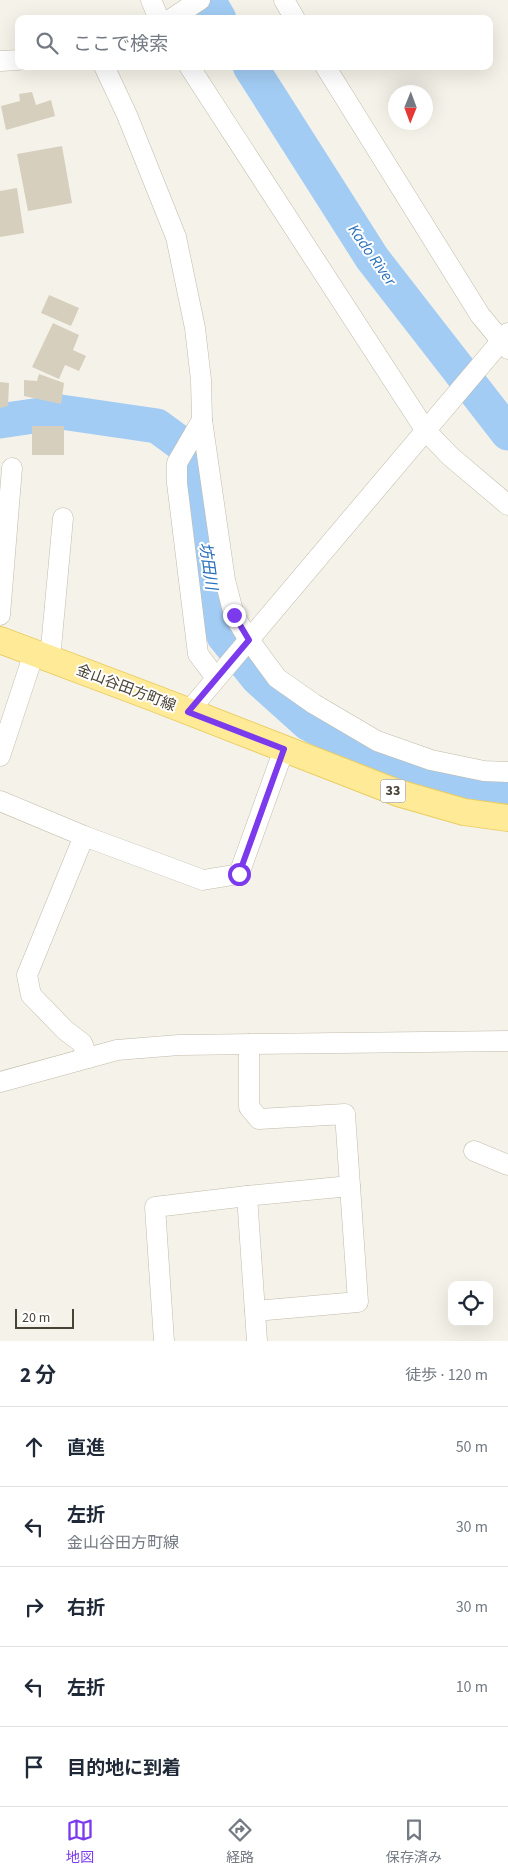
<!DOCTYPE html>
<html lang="ja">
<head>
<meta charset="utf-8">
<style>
  body { margin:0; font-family:"Source Sans 3","Noto Sans JP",sans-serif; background:#f2f2f3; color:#1f2937 }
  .controls { position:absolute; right:15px; bottom:15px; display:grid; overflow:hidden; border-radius:10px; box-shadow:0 5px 20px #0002 }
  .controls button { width:45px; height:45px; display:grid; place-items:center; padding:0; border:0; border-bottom:1px solid #e0e1e3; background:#fff; color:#1f2937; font:25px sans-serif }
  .compass { position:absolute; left:388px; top:85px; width:45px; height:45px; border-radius:50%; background:#fff; box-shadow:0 5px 20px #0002; rotate:181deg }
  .scale { position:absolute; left:15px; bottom:12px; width:59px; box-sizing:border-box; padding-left:5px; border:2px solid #494336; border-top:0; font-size:14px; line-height:18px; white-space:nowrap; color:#494336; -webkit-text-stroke:4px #fff; paint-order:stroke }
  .stop { position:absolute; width:15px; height:15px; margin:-11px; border:4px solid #7c3aed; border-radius:50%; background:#fff }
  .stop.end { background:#7c3aed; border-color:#fff; box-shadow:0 1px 5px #0008 }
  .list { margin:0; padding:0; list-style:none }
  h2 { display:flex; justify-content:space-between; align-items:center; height:65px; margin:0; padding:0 20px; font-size:21px }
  h2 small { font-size:16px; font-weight:400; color:#747a83 }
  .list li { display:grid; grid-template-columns:32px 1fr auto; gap:15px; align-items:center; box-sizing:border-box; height:80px; padding:0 20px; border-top:1px solid #e0e1e3 }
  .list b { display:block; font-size:19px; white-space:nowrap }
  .list p { margin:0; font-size:16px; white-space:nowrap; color:#747a83 }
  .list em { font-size:16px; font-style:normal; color:#747a83 }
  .icon { flex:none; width:28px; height:28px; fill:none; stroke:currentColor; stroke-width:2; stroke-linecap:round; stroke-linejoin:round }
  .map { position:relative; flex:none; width:508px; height:1341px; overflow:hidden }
  .search { position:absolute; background:#fff; box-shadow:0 5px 20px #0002; left:15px; right:15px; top:15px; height:55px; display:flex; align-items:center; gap:12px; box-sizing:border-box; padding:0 18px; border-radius:10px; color:#747a83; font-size:19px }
  .sheet { height:465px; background:#fff }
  nav { display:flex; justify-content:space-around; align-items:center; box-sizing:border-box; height:70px; border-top:1px solid #e0e1e3; background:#fff; font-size:14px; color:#747a83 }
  nav a { display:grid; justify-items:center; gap:2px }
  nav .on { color:#7c3aed }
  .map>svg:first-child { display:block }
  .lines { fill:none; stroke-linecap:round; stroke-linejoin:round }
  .river { stroke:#a2ccf4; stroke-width:35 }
  .building { fill:#d7cfbd }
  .minor-casing { stroke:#c1bbaa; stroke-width:21 }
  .major-casing { stroke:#eacd61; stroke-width:28 }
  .minor { stroke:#fff; stroke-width:20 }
  .major { stroke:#ffea98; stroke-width:26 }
  .route { stroke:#7c3aed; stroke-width:6 }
  .labels { text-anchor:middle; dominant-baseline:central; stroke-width:4; stroke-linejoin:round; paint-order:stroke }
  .shield { fill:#fff; stroke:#807b72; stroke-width:1 }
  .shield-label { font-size:14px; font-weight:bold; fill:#494336 }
  .street-label { font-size:15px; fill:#494336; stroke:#fff }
  .water-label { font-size:16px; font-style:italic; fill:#2971bc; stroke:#fff }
</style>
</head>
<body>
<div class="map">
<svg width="508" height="1341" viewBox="0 0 508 1341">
  <rect width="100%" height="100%" fill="#f5f2e9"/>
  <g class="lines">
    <g class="river">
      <polyline points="208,0 219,19"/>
      <polyline points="250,66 372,258 508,433"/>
      <polyline points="0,421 61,412 157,426 187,448 195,473 214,607 224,636 258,678 308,723 366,754 468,788 508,788"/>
    </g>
  </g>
  <g class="building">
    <polygon points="32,92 36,105 51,100 55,116 6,130 1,106 20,101 19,94"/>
    <polygon points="62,146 72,203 28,211 17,154"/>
    <polygon points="17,188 24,233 0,237 0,191"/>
    <polygon points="49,295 79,308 71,326 41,313"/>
    <polygon points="53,323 79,335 73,350 86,356 79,371 65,365 59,379 32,367"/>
    <polygon points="39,374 64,383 61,404 24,396 24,380 37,381"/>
    <polygon points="0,382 9,383 8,406 0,408"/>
    <rect x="32" y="426" width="32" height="29"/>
  </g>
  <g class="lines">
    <defs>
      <g id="minor">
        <polyline points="151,0 159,19"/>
        <polyline points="284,0 295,19"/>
        <polyline points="171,19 200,0"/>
        <polyline points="0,61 19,60"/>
        <polyline points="104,66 127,115 176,237 195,328 201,380 202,420 177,463 177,483 198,654 216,678"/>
        <polyline points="189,66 426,431 450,456 508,505"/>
        <polyline points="325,66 480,315 508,349"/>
        <polyline points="202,420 225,580 234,615 249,640 277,678 314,704 377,741 431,760 484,771 508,772"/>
        <polyline points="0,615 12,468"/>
        <polyline points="50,659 63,518"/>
        <polyline points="188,712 508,333"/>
        <polyline points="0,756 34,653"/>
        <polyline points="0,801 84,836 27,975 31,995 65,1030 82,1043 88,1058"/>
        <polyline points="84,836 203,880 239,874 284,749"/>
        <polyline points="249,1044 249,1107 259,1119 345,1114 350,1186"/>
        <polyline points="0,1082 117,1050 179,1045 508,1041"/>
        <polyline points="474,1151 508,1165"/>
        <polyline points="247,1196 350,1186 358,1302 255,1311"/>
        <polyline points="164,1341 155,1207 247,1196 257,1341"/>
      </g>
      <polyline id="major" points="0,640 154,698 398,793 464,812 508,818"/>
    </defs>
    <use href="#minor" class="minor-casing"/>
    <use href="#major" class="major-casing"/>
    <use href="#minor" class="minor"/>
    <use href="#major" class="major"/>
  </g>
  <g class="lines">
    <polyline class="route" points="234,615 249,640 188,712 284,749 239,874"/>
  </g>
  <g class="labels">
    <rect class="shield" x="380.5" y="779.5" width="25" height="23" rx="4"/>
    <g class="shield-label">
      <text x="393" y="791">33</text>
    </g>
    <g class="street-label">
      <text transform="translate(126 688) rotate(21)">金山谷田方町線</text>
    </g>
    <g class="water-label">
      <text transform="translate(372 255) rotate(55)">Kado River</text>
      <text transform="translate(208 566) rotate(82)">坊田川</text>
    </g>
  </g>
</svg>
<div class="controls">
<button><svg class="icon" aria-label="locate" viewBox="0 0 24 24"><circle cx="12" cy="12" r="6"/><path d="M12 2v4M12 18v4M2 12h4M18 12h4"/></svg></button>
</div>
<svg class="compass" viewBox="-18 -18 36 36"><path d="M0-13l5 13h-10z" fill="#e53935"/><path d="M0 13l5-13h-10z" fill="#747a83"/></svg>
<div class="scale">20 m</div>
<div class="stop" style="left:239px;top:874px"></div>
<div class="stop end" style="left:234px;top:615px"></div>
<div class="search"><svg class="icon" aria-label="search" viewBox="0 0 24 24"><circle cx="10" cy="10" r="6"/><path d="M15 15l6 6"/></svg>ここで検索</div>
</div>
<section class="sheet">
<h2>2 分<small>徒歩 · 120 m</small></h2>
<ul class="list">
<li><svg class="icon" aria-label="ahead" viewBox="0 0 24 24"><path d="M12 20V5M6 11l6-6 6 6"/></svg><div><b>直進</b></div><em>50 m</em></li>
<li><svg class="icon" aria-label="left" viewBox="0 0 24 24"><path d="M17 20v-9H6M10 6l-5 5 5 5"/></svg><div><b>左折</b><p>金山谷田方町線</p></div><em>30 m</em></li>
<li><svg class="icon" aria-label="right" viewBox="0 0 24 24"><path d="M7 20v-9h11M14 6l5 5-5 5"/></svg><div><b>右折</b></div><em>30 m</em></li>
<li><svg class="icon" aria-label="left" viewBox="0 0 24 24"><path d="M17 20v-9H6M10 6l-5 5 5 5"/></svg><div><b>左折</b></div><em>10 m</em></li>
<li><svg class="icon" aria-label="arrive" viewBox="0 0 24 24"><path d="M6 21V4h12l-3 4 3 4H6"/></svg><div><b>目的地に到着</b></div></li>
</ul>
</section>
<nav>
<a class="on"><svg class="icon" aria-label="map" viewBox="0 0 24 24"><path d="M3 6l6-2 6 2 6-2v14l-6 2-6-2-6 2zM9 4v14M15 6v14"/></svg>地図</a>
<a><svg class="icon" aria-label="directions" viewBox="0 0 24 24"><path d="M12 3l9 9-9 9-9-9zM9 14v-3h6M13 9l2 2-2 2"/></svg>経路</a>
<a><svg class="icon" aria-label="saved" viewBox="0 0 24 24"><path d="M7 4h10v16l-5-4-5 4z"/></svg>保存済み</a>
</nav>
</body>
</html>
